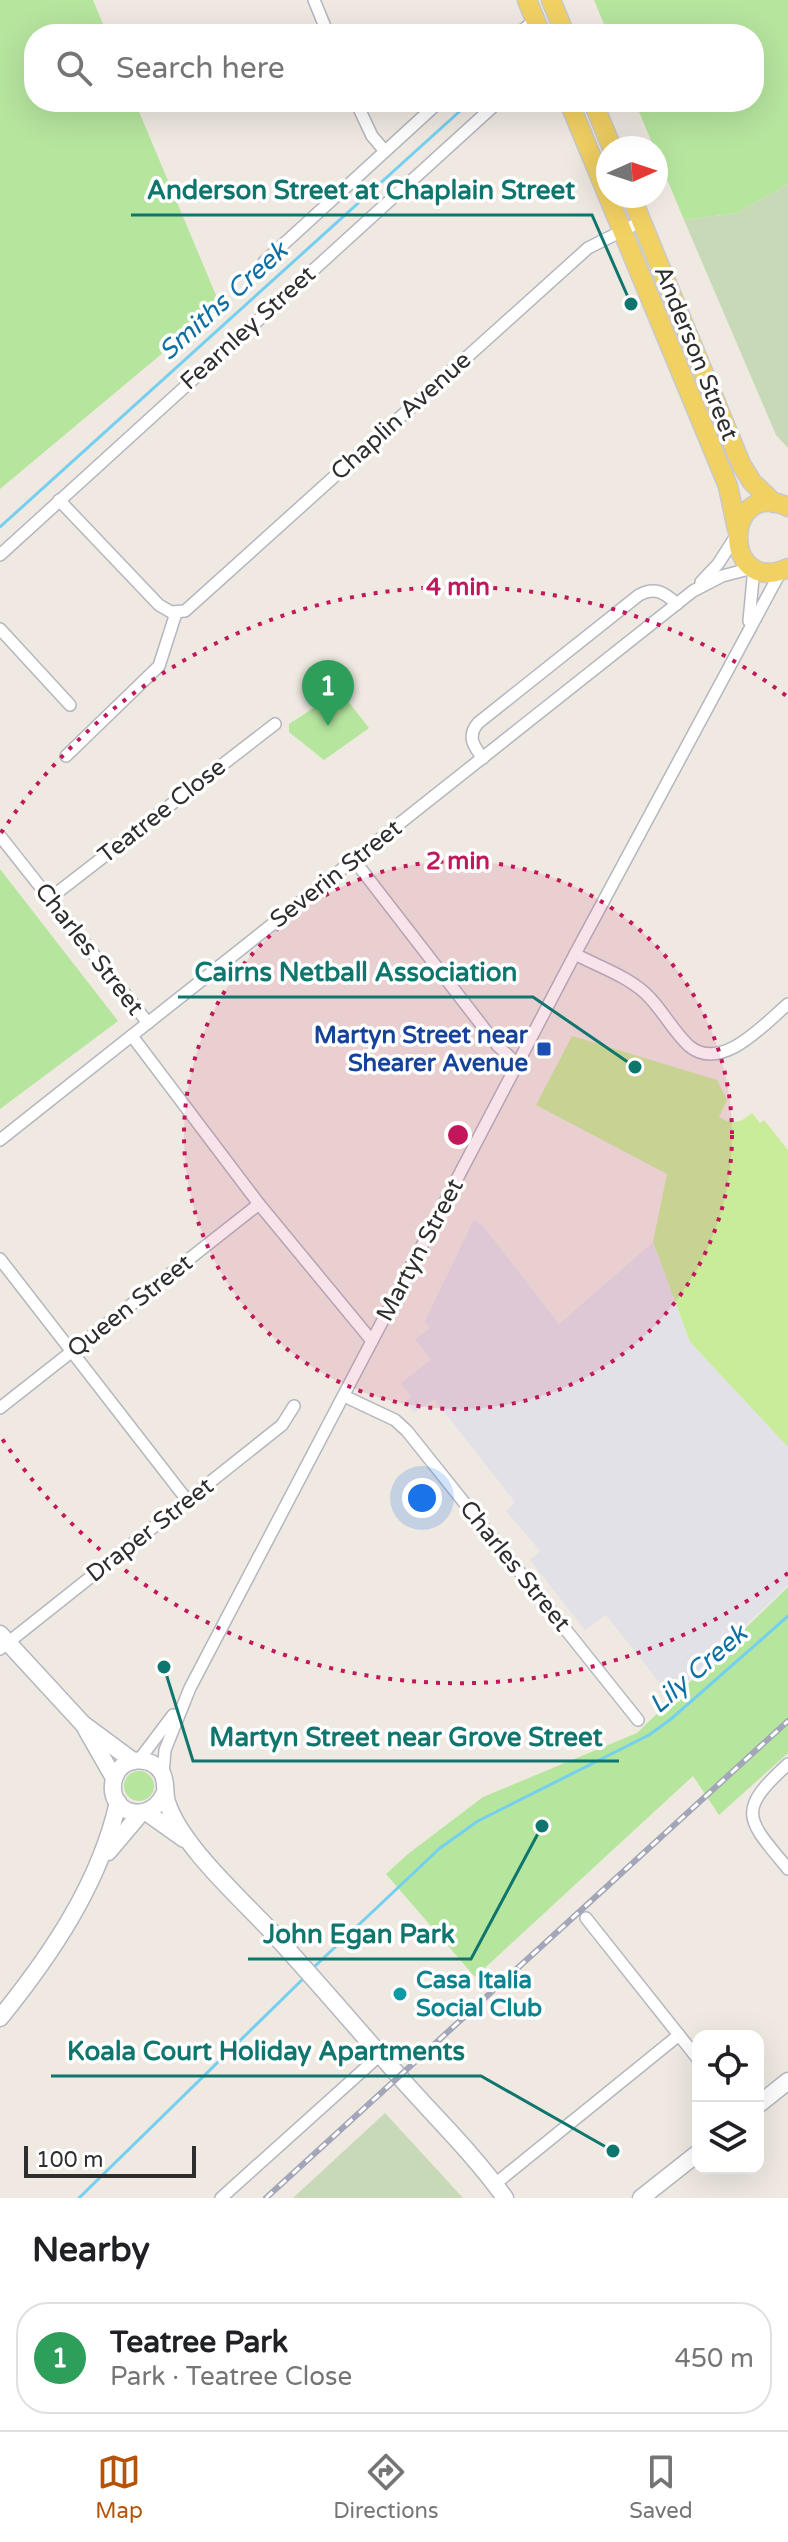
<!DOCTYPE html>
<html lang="en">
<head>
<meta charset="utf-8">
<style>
  body { margin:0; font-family:"Varela Round",sans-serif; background:#f2f2f2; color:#202124 }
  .controls { position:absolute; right:24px; bottom:24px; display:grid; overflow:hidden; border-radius:16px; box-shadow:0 8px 32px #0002 }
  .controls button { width:72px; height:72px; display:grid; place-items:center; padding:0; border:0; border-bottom:2px solid #e0e0e0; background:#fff; color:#202124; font:40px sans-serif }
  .compass { position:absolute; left:596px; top:136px; width:72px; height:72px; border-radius:50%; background:#fff; box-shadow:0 8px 32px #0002; rotate:87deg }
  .scale { position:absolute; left:24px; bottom:20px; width:172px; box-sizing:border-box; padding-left:8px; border:4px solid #2e2e2e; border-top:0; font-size:22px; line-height:28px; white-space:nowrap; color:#2e2e2e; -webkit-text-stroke:6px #fff; paint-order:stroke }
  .you { position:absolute; left:422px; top:1498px; width:28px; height:28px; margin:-20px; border:6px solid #fff; border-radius:50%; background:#1a73e8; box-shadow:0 0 0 12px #1a73e833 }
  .badge { display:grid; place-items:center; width:52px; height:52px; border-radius:50%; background:#b45309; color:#fff; font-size:26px; font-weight:700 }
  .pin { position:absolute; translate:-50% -66px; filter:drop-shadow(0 2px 4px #0008) }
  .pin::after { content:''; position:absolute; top:42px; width:28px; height:24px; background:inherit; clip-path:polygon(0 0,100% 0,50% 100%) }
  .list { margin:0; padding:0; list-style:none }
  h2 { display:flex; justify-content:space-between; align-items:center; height:104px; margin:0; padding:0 32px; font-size:34px }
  h2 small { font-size:26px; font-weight:400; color:#757577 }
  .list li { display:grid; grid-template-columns:52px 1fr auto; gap:24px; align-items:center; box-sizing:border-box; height:112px; margin:0 16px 16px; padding:0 16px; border:2px solid #e0e0e0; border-radius:32px }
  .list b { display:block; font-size:30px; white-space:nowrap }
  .list p { margin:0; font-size:26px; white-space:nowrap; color:#757577 }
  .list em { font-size:26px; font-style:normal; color:#757577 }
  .icon { flex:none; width:44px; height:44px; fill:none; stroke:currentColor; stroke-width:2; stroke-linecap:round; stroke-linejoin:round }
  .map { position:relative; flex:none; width:788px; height:2198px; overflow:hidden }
  .search { position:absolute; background:#fff; box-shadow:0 8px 32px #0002; left:24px; right:24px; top:24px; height:88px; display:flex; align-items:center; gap:20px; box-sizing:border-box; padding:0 28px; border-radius:32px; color:#757577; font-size:30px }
  .sheet { height:232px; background:#fff }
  nav { display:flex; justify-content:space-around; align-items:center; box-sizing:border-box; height:112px; border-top:2px solid #e0e0e0; background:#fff; font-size:22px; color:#757577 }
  nav a { display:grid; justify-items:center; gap:4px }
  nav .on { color:#b45309 }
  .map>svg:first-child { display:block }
  .industrial { fill:#e3e1e8 }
  .green { fill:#b6e59e }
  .cemetery { fill:#c8d9b8 }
  .pitch { fill:#c9ec9a }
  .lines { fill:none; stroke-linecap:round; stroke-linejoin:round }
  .stream { stroke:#75cff0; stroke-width:3 }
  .street-casing { stroke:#b4b7c1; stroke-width:14 }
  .secondary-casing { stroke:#b4b7c1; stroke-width:19 }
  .primary-casing { stroke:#c9c9c9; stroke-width:21 }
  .street { stroke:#fff; stroke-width:11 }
  .secondary { stroke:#fff; stroke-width:16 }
  .primary { stroke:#f2d163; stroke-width:18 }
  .rail-casing { stroke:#a3a6b8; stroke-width:6 }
  .rail { stroke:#fff; stroke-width:3; stroke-dasharray:9; stroke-linecap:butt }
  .ring { fill:none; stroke:#c2185b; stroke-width:4; stroke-dasharray:4 8 }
  .transit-dot { fill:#1a4fb4; stroke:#fff; stroke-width:3 }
  .culture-dot { fill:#0f9aa8; stroke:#fff; stroke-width:3 }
  .labels { text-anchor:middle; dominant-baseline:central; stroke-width:7; stroke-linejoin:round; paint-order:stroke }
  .street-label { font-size:24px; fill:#2e2e2e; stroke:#fff }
  .transit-label { font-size:24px; font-weight:bold; fill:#164399; stroke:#fff; text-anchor:end }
  .culture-label { font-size:24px; font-weight:bold; fill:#0d838f; stroke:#fff; text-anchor:start }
  .water-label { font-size:26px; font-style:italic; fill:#0d6fa3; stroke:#fff }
  .centre { fill:#c2185b; stroke:#fff; stroke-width:4 }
  .ring-label { font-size:24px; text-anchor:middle; font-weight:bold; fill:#c2185b; stroke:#fff; stroke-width:7; stroke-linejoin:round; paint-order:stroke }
  .leader { fill:none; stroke:#0f766e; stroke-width:3 }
  .callout-dot { fill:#0f766e; stroke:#fff; stroke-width:3 }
  .callout-label { font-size:26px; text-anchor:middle; font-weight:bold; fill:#0f766e; stroke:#fff; stroke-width:7; stroke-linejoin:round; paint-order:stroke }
</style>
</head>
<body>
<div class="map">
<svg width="788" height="2198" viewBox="0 0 788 2198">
  <rect width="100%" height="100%" fill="#efe9e1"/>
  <polygon class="industrial" points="474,1219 483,1226 559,1324 653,1242 690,1342 788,1447 788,1585 671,1697 606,1615 585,1630 530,1560 540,1551 506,1511 515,1502 434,1399 414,1413 406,1402 411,1397 401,1383 431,1360 415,1339 430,1328 425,1321"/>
  <g class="green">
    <polygon points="0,0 93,0 107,34 34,34 34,102 135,102 220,305 0,489"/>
    <polygon points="594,0 788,0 788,184 737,213 684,220 635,102 754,102 754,34 608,34"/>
    <polygon points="340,691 369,728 324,760 289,732 289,724"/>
    <polygon points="0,869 118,1021 0,1109"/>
    <polygon points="788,1587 788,1753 719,1815 693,1776 475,1977 386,1874 408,1854 483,1797 637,1733"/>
    <circle cx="139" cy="1786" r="15"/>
  </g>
  <g class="cemetery">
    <polygon points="788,184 788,448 776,435 684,220 737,213"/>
    <polygon points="385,2113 463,2198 293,2198"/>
  </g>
  <path class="pitch" d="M572 1036 717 1080 727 1100 719 1117C733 1125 740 1123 752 1113L760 1123 764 1120 788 1150V1447L690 1342 653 1242 667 1174 536 1105Z"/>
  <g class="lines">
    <g class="stream">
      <polyline points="0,527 470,102"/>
      <polyline points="313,1968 440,1848 478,1821 649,1735 671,1719 788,1616"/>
      <polyline points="79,2198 305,1977"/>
    </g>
    <defs>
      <g id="street">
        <polyline points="314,0 328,34"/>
        <polyline points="518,34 535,20"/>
        <polyline points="356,102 372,136 384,150"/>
        <polyline points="264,262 439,102"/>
        <polyline points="59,500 159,605 171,612 185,611 588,248 642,221"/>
        <polyline points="0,555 498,102"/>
        <polyline points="701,582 718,564 736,536"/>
        <polyline points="749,621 754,568"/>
        <polyline points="0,629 70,705"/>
        <polyline points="66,756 159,666 176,613"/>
        <path d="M483 758C473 746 467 736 478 723L639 595C655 586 665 593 677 604"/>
        <polyline points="0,836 148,1023"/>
        <polyline points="354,860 497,1045 517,1064"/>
        <polyline points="49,899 275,724"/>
        <path d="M575 954C599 967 631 977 650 998 664 1013 674 1032 689 1046 722 1073 764 1024 788 1004"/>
        <polyline points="132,1036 259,1204 372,1341"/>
        <polyline points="0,1140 693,591 722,576 753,568"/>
        <polyline points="0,1259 187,1500"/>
        <polyline points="344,1396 395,1420 407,1431 638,1720"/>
        <polyline points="0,1408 259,1204"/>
        <polyline points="0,1649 282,1425 294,1406"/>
        <polyline points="139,1760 173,1715"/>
        <path d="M788 1764C735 1812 747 1819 788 1869"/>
        <polyline points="163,1774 165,1750 190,1688 575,954 781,571"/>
        <polyline points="586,1918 698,2059"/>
        <polyline points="495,2184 679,2035"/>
        <polyline points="221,2198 380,2055"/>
      </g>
      <g id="secondary">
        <polyline points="0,1634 83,1724 133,1761"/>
        <polyline points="86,1729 114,1778"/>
        <path d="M165 1792C151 1827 105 1814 114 1779 120 1757 151 1754 162 1773 167 1782 164 1793 167 1802 180 1844 239 1897 269 1929 316 1980 360 2032 406 2084 439 2121 476 2157 505 2198"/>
        <polyline points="146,1812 184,1839"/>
        <polyline points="108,1852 141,1813"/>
        <path d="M0 2018C51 1955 100 1883 118 1802"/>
        <polyline points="758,2105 788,2081"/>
        <polyline points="641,2198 698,2153"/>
      </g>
      <g id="primary">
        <polyline points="527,0 541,34"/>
        <polyline points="551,0 565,34"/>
        <polyline points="569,102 728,486 737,529"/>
        <polyline points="593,102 612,148"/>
        <polyline points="631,196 741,464 752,482 774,503"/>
        <path d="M788 507C722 476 721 598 788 568"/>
      </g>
    </defs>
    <use href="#street" class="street-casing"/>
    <use href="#secondary" class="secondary-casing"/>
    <use href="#primary" class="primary-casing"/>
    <use href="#street" class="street"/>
    <use href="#secondary" class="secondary"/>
    <use href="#primary" class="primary"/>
    <defs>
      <polyline id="rail" points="266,2198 788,1721"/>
    </defs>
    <use href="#rail" class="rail-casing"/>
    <use href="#rail" class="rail"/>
  </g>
  <circle cx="458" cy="1135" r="274" fill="#c2185b" fill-opacity=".12"/>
  <g class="ring">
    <circle cx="458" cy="1135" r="274"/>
    <path d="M788 1573A548 548 0 0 1 1 1437M1 833A548 548 0 0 1 788 697"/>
  </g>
  <rect class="transit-dot" x="536" y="1041" width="16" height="16" rx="4"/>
  <circle class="culture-dot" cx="400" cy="1994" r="8"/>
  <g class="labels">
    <g class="street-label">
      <text transform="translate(248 328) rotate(-42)">Fearnley Street</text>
      <text transform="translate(696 353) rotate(68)">Anderson Street</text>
      <text transform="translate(401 416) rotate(-42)">Chaplin Avenue</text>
      <text transform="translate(162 811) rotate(-38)">Teatree Close</text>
      <text transform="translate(336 874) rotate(-38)">Severin Street</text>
      <text transform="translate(89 949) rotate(52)">Charles Street</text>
      <text transform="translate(420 1250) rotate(-62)">Martyn Street</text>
      <text transform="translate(130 1306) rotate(-38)">Queen Street</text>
      <text transform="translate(150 1530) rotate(-38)">Draper Street</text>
      <text transform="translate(515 1566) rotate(51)">Charles Street</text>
    </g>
    <g class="transit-label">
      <text x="528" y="1035">Martyn Street near<tspan x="528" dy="28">Shearer Avenue</tspan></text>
    </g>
    <g class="culture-label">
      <text x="416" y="1980">Casa Italia<tspan x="416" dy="28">Social Club</tspan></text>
    </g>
    <g class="water-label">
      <text transform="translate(223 301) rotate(-42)">Smiths Creek</text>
      <text transform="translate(698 1669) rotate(-41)">Lily Creek</text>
    </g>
  </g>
  <circle cx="458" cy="1135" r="12" class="centre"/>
  <g class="ring-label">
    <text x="458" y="595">4 min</text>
    <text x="458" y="869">2 min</text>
  </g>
  <path class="leader" d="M631 304L592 215H131M635 1067L533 997H178M164 1667L193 1761H619M542 1826L471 1959H248M613 2151L481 2076H51"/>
  <g class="callout-dot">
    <circle cx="631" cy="304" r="8"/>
    <circle cx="635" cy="1067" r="8"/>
    <circle cx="164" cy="1667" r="8"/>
    <circle cx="542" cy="1826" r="8"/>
    <circle cx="613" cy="2151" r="8"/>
  </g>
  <g class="callout-label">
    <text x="361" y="199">Anderson Street at Chaplain Street</text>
    <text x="356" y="981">Cairns Netball Association</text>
    <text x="406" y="1746">Martyn Street near Grove Street</text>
    <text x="359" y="1943">John Egan Park</text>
    <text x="266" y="2060">Koala Court Holiday Apartments</text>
  </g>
</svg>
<div class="controls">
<button><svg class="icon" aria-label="locate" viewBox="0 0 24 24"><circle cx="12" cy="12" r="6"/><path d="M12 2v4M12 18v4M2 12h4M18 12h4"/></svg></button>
<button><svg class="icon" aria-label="layers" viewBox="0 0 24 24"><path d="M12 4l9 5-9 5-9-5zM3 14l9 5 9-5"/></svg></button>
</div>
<svg class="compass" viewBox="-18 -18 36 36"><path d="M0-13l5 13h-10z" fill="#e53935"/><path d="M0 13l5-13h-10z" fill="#757577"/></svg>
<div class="scale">100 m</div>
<div class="you"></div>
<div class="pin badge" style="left:328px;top:726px;background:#2e9e5b">1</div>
<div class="search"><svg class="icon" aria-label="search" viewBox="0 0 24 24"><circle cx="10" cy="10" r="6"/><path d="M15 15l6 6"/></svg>Search here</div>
</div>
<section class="sheet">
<h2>Nearby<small></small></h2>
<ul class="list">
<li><span class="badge" style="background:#2e9e5b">1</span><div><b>Teatree Park</b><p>Park · Teatree Close</p></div><em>450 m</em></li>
</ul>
</section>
<nav>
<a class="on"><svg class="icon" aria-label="map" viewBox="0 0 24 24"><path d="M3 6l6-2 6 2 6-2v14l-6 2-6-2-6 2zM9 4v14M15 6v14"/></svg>Map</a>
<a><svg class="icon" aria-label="directions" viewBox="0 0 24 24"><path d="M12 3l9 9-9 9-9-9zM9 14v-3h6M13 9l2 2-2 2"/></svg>Directions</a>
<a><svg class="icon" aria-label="saved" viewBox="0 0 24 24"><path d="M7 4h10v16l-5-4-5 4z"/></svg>Saved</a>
</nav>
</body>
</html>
